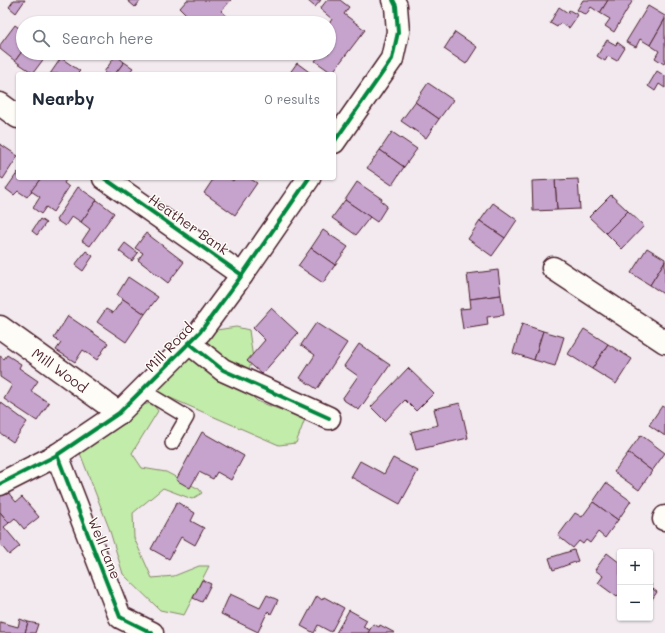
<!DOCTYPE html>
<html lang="en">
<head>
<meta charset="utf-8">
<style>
  body { margin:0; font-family:Mali,sans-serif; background:#f6f6f7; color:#1f2937 }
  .controls { position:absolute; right:12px; bottom:12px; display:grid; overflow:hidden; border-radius:4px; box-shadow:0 1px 3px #0004 }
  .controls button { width:36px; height:36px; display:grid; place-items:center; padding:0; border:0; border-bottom:1px solid #e0e1e3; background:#fff; color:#1f2937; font:20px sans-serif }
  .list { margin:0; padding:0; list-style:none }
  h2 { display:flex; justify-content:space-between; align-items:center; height:52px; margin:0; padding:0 16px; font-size:17px }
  h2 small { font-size:13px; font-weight:400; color:#747a83 }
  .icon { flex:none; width:22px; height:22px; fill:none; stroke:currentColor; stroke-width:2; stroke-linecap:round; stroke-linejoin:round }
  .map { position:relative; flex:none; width:665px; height:633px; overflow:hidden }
  .search { position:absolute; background:#fff; box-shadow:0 1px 3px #0004; left:16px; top:16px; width:320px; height:44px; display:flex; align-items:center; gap:10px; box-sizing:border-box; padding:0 14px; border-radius:22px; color:#747a83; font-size:15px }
  .panel { position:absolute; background:#fff; box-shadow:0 1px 3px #0004; left:16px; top:72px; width:320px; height:108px; border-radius:4px }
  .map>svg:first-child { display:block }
  .green { fill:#c2eca9; stroke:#86866a }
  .building { fill:#c6a3cd; stroke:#4a1f2b }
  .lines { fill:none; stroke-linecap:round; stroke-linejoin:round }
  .lane-casing { stroke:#4a1f2b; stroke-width:16 }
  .street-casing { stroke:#4a1f2b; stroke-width:25 }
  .lane { stroke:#fdfcf7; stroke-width:13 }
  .street { stroke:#fdfcf7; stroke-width:22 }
  .cycleway-casing { stroke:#fdfcf7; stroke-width:6 }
  .cycleway { stroke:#00873e; stroke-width:4 }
  .labels { text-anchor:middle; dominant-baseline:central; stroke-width:3; stroke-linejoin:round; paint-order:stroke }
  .street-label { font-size:14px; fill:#4a1f2b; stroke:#fdfcf7 }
</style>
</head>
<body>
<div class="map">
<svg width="665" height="633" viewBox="0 0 665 633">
  <rect width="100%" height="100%" fill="#f2eaef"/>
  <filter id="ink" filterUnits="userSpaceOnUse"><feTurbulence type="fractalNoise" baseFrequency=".025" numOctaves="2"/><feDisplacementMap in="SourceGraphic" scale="8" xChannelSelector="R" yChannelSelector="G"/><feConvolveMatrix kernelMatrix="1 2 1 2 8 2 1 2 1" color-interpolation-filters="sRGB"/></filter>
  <g filter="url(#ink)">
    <g class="green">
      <polygon points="236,327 249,330 253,359 242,386 257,401 305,419 296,443 279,445 159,393 154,386 204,332"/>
      <polygon points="152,403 158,411 132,453 142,468 166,472 199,489 202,493 192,499 163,488 133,513 134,538 152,578 174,576 199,566 209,566 184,615 160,610 123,574 109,528 78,448 122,425 137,406"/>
    </g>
    <g class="building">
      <polygon points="14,0 25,0 16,13 9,7"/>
      <polygon points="127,0 141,0 135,7"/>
      <polygon points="187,0 231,0 221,11 227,16 220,23 195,23 180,8"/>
      <polygon points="307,0 321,0 315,7"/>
      <polygon points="327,0 340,0 349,7 344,14 365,30 332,73 315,61 321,53 329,53 329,47 334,40 329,35 329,24 332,19 320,9"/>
      <polygon points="583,0 608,0 600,13 591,7 586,15 577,10"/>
      <polygon points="608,0 633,0 614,32 605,26 610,19 600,13"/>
      <polygon points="648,6 665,16 665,19 650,45 640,39 636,47 626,42"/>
      <polygon points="559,7 568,13 569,10 578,15 569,28 560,23 557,27 550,23"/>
      <polygon points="665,19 665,62 664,64 655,58 659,51 650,45"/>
      <polygon points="15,25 23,31 23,50 15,61 0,49 0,45"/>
      <polygon points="455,32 477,47 466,64 444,49"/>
      <polygon points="607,40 616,45 617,42 625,48 617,61 608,56 605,61 597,56"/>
      <polygon points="23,50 23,53 48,53 33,73 15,61"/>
      <polygon points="116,55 124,62 115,74 106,74 104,72"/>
      <polygon points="61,58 80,71 77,74 50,74"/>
      <polygon points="124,62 133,68 128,74 115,74"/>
      <polygon points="297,63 312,74 289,74"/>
      <polygon points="657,71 665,76 665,88 659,84 655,91 648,86"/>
      <polygon points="428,83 453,100 439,119 415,102"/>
      <polygon points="415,102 439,119 426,138 401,121"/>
      <polygon points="392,132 417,149 404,167 380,150"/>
      <polygon points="0,144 18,156 3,179 0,177"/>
      <polygon points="380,150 404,167 392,185 367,168"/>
      <polygon points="18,172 18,178 41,178 27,197 18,191 14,195 6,189"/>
      <polygon points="41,178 63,178 66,180 64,183 69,187 53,212 46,207 41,214 33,208 40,197 31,191"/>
      <polygon points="214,178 229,178 233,181 235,178 249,178 257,183 235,215 204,193"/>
      <polygon points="578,179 580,209 557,210 555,180"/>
      <polygon points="555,180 557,210 533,211 532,181"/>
      <polygon points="357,182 382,199 381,201 387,206 377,222 345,200"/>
      <polygon points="78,187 97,200 81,222 72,216 65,226 56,220"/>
      <polygon points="611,195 628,211 606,233 589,217"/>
      <polygon points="97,200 114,213 90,246 82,241 90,229 81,222"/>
      <polygon points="345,200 370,217 356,235 332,218"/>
      <polygon points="493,203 517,220 505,238 480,221"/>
      <polygon points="628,211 644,226 622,249 606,233"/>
      <polygon points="40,219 46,223 37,235 32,231"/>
      <polygon points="480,221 505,238 492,256 468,239"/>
      <polygon points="323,230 348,247 335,265 311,248"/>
      <polygon points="146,233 184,262 168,283 138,260 143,253 135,248"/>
      <polygon points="125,243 138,253 132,261 119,251"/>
      <polygon points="311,248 335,265 323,283 298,266"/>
      <polygon points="647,248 665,259 665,261 650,285 631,273"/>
      <polygon points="86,251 93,256 83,271 75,265"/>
      <polygon points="665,261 665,295 650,285"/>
      <polygon points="498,270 501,295 470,299 467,274"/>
      <polygon points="128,277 158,297 145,314 117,295"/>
      <polygon points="501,295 504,315 487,317 488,325 463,329 460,309 471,308 470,299"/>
      <polygon points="123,299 145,314 126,342 97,322 106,309 113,313"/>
      <polygon points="271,308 298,333 262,374 247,361 265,340 253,328"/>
      <polygon points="68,316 108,343 97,360 83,350 75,362 56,350 61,343 54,338"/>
      <polygon points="316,323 347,343 317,389 300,378 315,355 301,345"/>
      <polygon points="522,324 543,331 534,360 513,353"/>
      <polygon points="584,329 608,344 592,369 568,354"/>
      <polygon points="543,331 564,337 555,366 534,360"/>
      <polygon points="359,344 390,365 359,410 342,399 358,376 344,366"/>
      <polygon points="608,344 632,359 616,384 592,369"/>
      <polygon points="7,355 21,364 19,368 38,381 31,391 49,403 37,421 4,399 12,385 0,377 0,356 4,359"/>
      <polygon points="408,368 434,393 416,411 405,400 385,421 371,407"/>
      <polygon points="0,402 27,422 13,442 0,433"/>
      <polygon points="460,403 468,438 416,450 411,432 438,425 434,409"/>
      <polygon points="662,406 665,408 665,436 649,425"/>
      <polygon points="202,432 244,456 231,480 217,472 213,479 199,472 190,488 176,480"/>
      <polygon points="641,435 665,453 652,471 628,453"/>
      <polygon points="628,453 652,471 639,490 614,472"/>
      <polygon points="393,458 418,471 400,504 351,477 360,461 384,474"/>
      <polygon points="606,483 631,501 618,520 593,502"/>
      <polygon points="6,490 16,502 22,497 39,517 24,529 15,518 9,523 0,512 0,495"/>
      <polygon points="177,502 195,513 191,521 204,528 195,545 181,537 169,559 151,549"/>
      <polygon points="593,502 618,520 605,538 598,532 590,543 586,540 583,544 579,541 573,548 558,536 575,513 582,517"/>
      <polygon points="0,512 9,523 4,527 20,546 9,555 0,544"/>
      <polygon points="574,550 578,561 553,570 549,558"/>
      <polygon points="607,553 620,563 620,593 617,597 598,583 603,576 595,570"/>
      <polygon points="202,580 211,584 202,602 193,598"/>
      <polygon points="650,584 652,585 650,587 657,592 650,602"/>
      <polygon points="230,594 260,608 267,595 278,600 271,614 268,611 258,632 221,614"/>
      <polygon points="317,596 322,600 324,597 344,608 331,632 318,625 314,633 301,626"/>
      <polygon points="349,610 367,620 363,627 370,630 368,633 336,633"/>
      <polygon points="20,619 28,622 25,633 0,633 0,622 18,627"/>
      <polygon points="28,622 38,624 35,633 25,633"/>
      <polygon points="373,624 379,627 380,625 395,633 368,633"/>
    </g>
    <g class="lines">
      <defs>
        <polyline id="lane" points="142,390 187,417 172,443"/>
        <g id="street">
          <polyline points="0,104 18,117"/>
          <polyline points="334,142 392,59 398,32 396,6 393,0"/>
          <polyline points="104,178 242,275"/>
          <polyline points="553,268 665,342"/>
          <polyline points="0,327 119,413"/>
          <polyline points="189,343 223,370 329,418"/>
          <polyline points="57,455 120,617 152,633"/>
          <polyline points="0,484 57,455 119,413 200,332 242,275 309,178"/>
          <polyline points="664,519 665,517"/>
        </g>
      </defs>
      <use href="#lane" class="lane-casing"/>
      <use href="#street" class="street-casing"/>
      <use href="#lane" class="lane"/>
      <use href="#street" class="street"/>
      <defs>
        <g id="cycleway">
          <polyline points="334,142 392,59 398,32 396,6 393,0"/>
          <polyline points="104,178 242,275"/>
          <polyline points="189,343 223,370 329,418"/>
          <polyline points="57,455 120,617 152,633"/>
          <polyline points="0,484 57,455 119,413 200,332 242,275 309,178"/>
        </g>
      </defs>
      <use href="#cycleway" class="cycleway-casing"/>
      <use href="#cycleway" class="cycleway"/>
    </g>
  </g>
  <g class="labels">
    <g class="street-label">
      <text transform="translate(189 224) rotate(35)">Heather Bank</text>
      <text transform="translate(169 347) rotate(-46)">Mill Road</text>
      <text transform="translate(60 370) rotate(36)">Mill Wood</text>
      <text transform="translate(105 548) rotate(68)">Well Lane</text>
    </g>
  </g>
</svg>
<div class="controls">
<button>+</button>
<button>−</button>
</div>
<div class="search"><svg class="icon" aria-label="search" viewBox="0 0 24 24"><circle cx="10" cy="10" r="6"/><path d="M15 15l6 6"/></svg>Search here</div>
<section class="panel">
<h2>Nearby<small>0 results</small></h2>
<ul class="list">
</ul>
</section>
</div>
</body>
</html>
